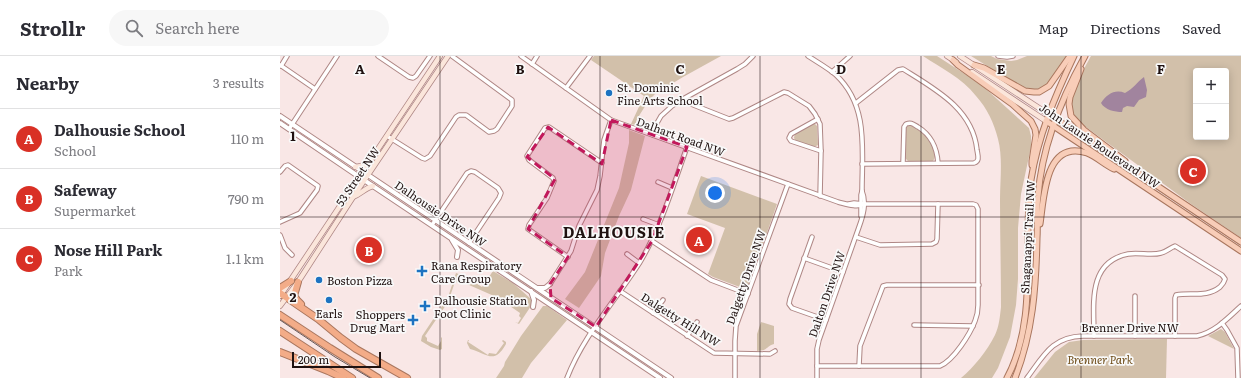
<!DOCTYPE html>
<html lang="en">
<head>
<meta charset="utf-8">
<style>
  body { margin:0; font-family:Literata,serif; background:#f7f7f7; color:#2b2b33 }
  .controls { position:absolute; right:12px; top:12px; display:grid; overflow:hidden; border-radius:4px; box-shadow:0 2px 10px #0003 }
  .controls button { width:36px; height:36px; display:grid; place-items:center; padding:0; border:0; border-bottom:1px solid #e1e1e2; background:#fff; color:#2b2b33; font:20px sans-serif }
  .scale { position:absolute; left:12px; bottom:10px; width:89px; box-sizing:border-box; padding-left:4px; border:2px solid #1f1110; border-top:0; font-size:11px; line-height:14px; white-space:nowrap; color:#1f1110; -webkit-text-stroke:3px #f9f9f9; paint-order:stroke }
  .you { position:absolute; left:435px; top:137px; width:14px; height:14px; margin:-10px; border:3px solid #fff; border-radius:50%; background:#1a73e8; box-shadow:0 0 0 6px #1a73e833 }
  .badge { display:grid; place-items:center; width:26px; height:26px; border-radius:50%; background:#d93025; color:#fff; font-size:13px; font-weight:700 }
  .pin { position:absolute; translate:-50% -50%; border:2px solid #fff; box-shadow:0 1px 4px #0006 }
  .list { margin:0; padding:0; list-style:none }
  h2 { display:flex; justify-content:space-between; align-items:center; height:52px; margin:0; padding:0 16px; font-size:17px }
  h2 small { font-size:13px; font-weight:400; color:#7c7c81 }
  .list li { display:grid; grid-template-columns:26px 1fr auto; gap:12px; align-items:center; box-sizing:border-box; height:60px; padding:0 16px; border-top:1px solid #e1e1e2 }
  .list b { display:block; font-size:15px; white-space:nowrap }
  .list p { margin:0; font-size:13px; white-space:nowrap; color:#7c7c81 }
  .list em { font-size:13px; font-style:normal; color:#7c7c81 }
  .icon { flex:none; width:22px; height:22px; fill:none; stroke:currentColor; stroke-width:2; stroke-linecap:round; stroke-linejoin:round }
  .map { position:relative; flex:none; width:961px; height:322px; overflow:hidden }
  header { display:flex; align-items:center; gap:24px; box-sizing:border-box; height:56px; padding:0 20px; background:#fff; border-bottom:1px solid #e1e1e2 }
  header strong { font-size:19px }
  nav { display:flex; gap:22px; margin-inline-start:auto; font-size:14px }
  .search { width:280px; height:36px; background:#f7f7f7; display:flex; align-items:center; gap:10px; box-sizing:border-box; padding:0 14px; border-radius:22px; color:#7c7c81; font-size:15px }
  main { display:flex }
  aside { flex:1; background:#fff }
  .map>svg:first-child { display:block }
  .green { fill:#d2c0aa; fill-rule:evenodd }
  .water { fill:#a1849e }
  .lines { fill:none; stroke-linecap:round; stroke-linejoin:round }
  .minor-casing { stroke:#af8785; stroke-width:5.5 }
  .tertiary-casing { stroke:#af8785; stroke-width:6 }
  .secondary-casing { stroke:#af8785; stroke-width:6 }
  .primary-casing { stroke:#a9765e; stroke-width:7 }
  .motorway-casing { stroke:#a9765e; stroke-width:8 }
  .minor { stroke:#fff; stroke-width:3.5 }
  .tertiary { stroke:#fff; stroke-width:4 }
  .secondary { stroke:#fbe6db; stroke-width:4.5 }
  .primary { stroke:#f8cdb8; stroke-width:5 }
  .motorway { stroke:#f3ac88; stroke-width:6 }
  .tram { stroke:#685958; stroke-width:1 }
  .marked { fill:#c2185b; fill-opacity:0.2; stroke:#c2185b; stroke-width:3; stroke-dasharray:8 5; stroke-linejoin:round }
  .grid { fill:none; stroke:#1f1110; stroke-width:1; stroke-opacity:0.55 }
  .poi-dot { fill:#1d73c1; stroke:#f9f9f9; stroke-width:1.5 }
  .labels { text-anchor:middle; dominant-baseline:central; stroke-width:3.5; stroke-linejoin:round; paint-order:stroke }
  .poi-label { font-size:11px; fill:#1f1110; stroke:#f9f9f9; text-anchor:start }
  .street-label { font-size:11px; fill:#1f1110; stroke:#f9f9f9 }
  .park-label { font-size:11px; font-style:italic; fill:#6e4c18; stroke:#f9f9f9 }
  .district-label { font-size:15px; font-weight:bold; letter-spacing:1px; fill:#1f1110; stroke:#f9f9f9 }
  .grid-label { font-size:13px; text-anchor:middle; font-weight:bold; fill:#1f1110; stroke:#f9f9f9; stroke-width:3.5; stroke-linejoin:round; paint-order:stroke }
</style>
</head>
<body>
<header>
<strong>Strollr</strong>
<div class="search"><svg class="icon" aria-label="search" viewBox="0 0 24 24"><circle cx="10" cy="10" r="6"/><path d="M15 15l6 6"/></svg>Search here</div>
<nav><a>Map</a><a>Directions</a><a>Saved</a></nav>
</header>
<main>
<aside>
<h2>Nearby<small>3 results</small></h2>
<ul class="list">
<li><span class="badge">A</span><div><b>Dalhousie School</b><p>School</p></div><em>110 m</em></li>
<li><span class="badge">B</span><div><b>Safeway</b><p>Supermarket</p></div><em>790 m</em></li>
<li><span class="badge">C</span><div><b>Nose Hill Park</b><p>Park</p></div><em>1.1 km</em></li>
</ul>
</aside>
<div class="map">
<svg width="961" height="322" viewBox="0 0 961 322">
  <rect width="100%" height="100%" fill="#f9e7e6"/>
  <g class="green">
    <polygon points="314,0 441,0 403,21 375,38 369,44 357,63 355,69 351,68 364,40 311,4"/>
    <path d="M643 0H657L688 20 706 33 749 72 751 80V91L741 138 738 172V223L736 249 730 281 718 312 712 322H681C694 311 707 295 715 279 719 271 720 260 721 251 721 215 720 180 720 144 720 124 723 102 718 83 714 67 707 52 696 40 682 22 661 12 643 0Z"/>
    <path d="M691 0H711L717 3 731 5 737 4 747 0H787C776 18 768 40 743 32Z"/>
    <path d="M811 0H961V182L911 148 799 66C796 63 794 59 792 55 788 40 804 13 811 0ZM916 15H946V81H916Z"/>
    <polygon points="533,68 535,68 537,70 538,89 534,91 516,85 514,82 515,77"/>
    <path d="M628 69C640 70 662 94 653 105H628L625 102V73Z"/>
    <polygon points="349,74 365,80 351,134 339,160 325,197 321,220 299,252 285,243 305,216 339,132 349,87"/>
    <polygon points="421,120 497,148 468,231 465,233 433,221 428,218 445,172 407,158"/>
    <polygon points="213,215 233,227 251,243 251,250 239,268 235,266 238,267 241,262 239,260 240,257 218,242 216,244 213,242 214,240 180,225 179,227 175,226 168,246 145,280 147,282 147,285 158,290 161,285 161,282 162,281 162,293 160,294 151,291 141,285 142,280 168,241 176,217 186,221 202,231"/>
    <polygon points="263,250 267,250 287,264 251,307 242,322 216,322 224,310 225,306 241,280"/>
    <path d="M481 266 494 270V288C486 290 488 295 477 295V278Z"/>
    <polygon points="941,273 945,276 954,293 928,280"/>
    <polygon points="887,283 886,322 754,322 775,296 789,286 803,284"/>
    <path d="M188 284H189L188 286 208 299 209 297 216 298 224 287 222 285 223 284 226 286V288C214 309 208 298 190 293L187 287Z"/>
  </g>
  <path class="water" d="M864 21 867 34 866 41 859 44 854 51 847 50 843 52 842 56C835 56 825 54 821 47 827 38 835 33 845 37 853 33 857 26 864 21Z"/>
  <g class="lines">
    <defs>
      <g id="minor">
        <polyline points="98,0 129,21 133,22 136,20 150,0"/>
        <path d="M241 0 331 64 558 146C566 148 577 152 584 148"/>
        <path d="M528 0C537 6 548 12 556 19 589 50 582 94 582 135 587 147 583 160 579 171L539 284 537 293V322"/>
        <polyline points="718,0 727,1 733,0"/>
        <polyline points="252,8 257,0"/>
        <polyline points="0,9 35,33"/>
        <polyline points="1,10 7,0"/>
        <polyline points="552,16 570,0"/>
        <polyline points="286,32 310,0"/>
        <polyline points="403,43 411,48 449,63 453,62 504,36 508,37 529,50 535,58 540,68 541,95 540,140"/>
        <path d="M576 47 618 14 623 13C655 33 693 53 697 94 698 100 700 105 694 107L582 108"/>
        <polyline points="538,63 511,78 509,82 511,85 541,95"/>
        <polyline points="9,73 57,0"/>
        <polyline points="373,79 377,67 381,60 392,50 403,43 457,13 465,8 473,0"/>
        <polyline points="107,80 142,102 145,103 150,100 176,61 179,59 186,59 209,76 214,75 217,73 232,50 232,44 172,0"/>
        <path d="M623 107 624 71 626 68C631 66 633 68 638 71 651 79 657 92 658 107"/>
        <polyline points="0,116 5,110 8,109 38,130 37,134 20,157 0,166"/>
        <polyline points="378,126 392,132"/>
        <polyline points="581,160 581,139 582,135"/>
        <polyline points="363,163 379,169"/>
        <polyline points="152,169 187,117 191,115 195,116 218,132 221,137 219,142 189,187"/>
        <polyline points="0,179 5,192 12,199"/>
        <polyline points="532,181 510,243 509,248 512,252 546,264"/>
        <polyline points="576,181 600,189 652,188 656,186 657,183 658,148"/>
        <polyline points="372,185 431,224 468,238"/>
        <polyline points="347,198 359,207"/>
        <polyline points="288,201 248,173 249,169 267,142 274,125 273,122 249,104 247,100 265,72 269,71 322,107"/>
        <polyline points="524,202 563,216"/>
        <polyline points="270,228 291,195 299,170 317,134 320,120 324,84 331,64"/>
        <polyline points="340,235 434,297 490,298 495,295"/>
        <polyline points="855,240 855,280"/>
        <polyline points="373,257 383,244"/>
        <polyline points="942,267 947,274 957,292 958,322"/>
        <polyline points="634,269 693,270"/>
        <polyline points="407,280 417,266"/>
        <path d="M814 280C814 249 807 206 848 198 859 196 871 200 881 197 886 196 890 192 895 190L942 219 945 223C944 227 943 228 940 231 926 242 912 236 896 239L895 242V280"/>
        <path d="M537 310H660C674 304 690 278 695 265 697 260 698 254 698 249V153L696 149 693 148H584L574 147 569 148"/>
        <polyline points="579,310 580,290 603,230 607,229 699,229"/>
        <path d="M287 322C303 280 336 244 360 206 381 171 393 130 407 91"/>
        <polyline points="455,322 455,285 456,270 508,128"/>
        <path d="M747 322C764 299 772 281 803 280H917C935 276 948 262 961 250"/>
      </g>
      <g id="tertiary">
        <polyline points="0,60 391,322"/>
        <polyline points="0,67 75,118 380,322"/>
        <polyline points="172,184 178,194 177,201"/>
        <polyline points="258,232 265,232 270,228"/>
        <polyline points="251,235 254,244 253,251"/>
      </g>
      <g id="secondary">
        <polyline points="667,0 676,6"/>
        <polyline points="680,0 768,58"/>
        <polyline points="692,16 766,65"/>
        <polyline points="75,111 81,110 90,105"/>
        <path d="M73 141C81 138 85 132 93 130"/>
        <polyline points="0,240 160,0"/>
        <polyline points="0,250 18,226 73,141 168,0"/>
      </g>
      <g id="primary">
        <polyline points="673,4 678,9 732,48 751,65 755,73 756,79 752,105 752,109"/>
        <polyline points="694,9 704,12 745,35 754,36 759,36 769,30 790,0"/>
        <polyline points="801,13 790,41 789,48 791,60 804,74 845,105"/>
        <polyline points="774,62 867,123 961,186"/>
        <polyline points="766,65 961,195"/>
        <path d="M760 168C764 141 765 83 807 97 817 101 825 109 834 113"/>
        <path d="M727 322C759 261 742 189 751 124 758 80 775 40 794 0"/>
        <path d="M735 322C753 276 756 231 757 182 758 168 756 154 758 140 762 90 781 43 805 0"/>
      </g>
      <g id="motorway">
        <polyline points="18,226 14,240 17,244 21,248"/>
        <polyline points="0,232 11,225"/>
        <polyline points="0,237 38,263 61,282 76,293 127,322"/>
        <polyline points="0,259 50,292 98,322"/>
        <polyline points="0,275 72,322"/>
        <polyline points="0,296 48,315 63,322"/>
      </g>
    </defs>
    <use href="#minor" class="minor-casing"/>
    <use href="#tertiary" class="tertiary-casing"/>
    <use href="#secondary" class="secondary-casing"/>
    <use href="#primary" class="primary-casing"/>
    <use href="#motorway" class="motorway-casing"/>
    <use href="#minor" class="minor"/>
    <use href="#tertiary" class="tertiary"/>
    <use href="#secondary" class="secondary"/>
    <use href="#primary" class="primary"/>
    <use href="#motorway" class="motorway"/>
    <polyline class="tram" points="0,264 55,301 90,322"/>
  </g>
  <path class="marked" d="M331 64 407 91 372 185 316 271 271 242 270 228 288 201 248 173 275 123 247 101 268 71 322 108Z"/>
  <path class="grid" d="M160 0V322M320 0V322M480 0V322M641 0V322M801 0V322M0 161H961"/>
  <g class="poi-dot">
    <circle cx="329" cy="37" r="4"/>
    <path d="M140 209h4v4h4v4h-4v4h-4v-4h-4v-4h4z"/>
    <circle cx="39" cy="224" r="4"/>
    <circle cx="49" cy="244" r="4"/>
    <path d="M143 244h4v4h4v4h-4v4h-4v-4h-4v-4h4z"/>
    <path d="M131 258h4v4h4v4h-4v4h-4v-4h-4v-4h4z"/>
  </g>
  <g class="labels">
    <g class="poi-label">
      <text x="337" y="31">St. Dominic<tspan x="337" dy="13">Fine Arts School</tspan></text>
      <text x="151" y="209">Rana Respiratory<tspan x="151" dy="13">Care Group</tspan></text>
      <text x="47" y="224">Boston Pizza</text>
      <text x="154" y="244">Dalhousie Station<tspan x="154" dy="13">Foot Clinic</tspan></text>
      <text x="49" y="257" text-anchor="middle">Earls</text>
      <text x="125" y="258" text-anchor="end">Shoppers<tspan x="125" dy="13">Drug Mart</tspan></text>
    </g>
    <g class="street-label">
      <text transform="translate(401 80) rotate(20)">Dalhart Road NW</text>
      <text transform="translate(820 89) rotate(34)">John Laurie Boulevard NW</text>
      <text transform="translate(77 120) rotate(-56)">53 Street NW</text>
      <text transform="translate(161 157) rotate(34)">Dalhousie Drive NW</text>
      <text transform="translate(747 181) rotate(-87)">Shaganappi Trail NW</text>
      <text transform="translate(465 221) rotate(-71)">Dalgetty Drive NW</text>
      <text transform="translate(546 238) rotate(-71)">Dalton Drive NW</text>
      <text transform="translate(401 263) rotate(32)">Dalgetty Hill NW</text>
      <text x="850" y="271">Brenner Drive NW</text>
    </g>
    <g class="park-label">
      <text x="820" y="303">Brenner Park</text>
    </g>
    <g class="district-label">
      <text x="334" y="175">DALHOUSIE</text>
    </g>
  </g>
  <g class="grid-label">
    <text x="80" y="18">A</text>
    <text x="240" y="18">B</text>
    <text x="400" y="18">C</text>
    <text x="561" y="18">D</text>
    <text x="721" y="18">E</text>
    <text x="881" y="18">F</text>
    <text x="13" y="85">1</text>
    <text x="13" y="246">2</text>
  </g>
</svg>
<div class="controls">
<button>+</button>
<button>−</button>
</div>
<div class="scale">200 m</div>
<div class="you"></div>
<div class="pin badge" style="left:419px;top:184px">A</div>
<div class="pin badge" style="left:89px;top:194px">B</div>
<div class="pin badge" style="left:913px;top:115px">C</div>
</div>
</main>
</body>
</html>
